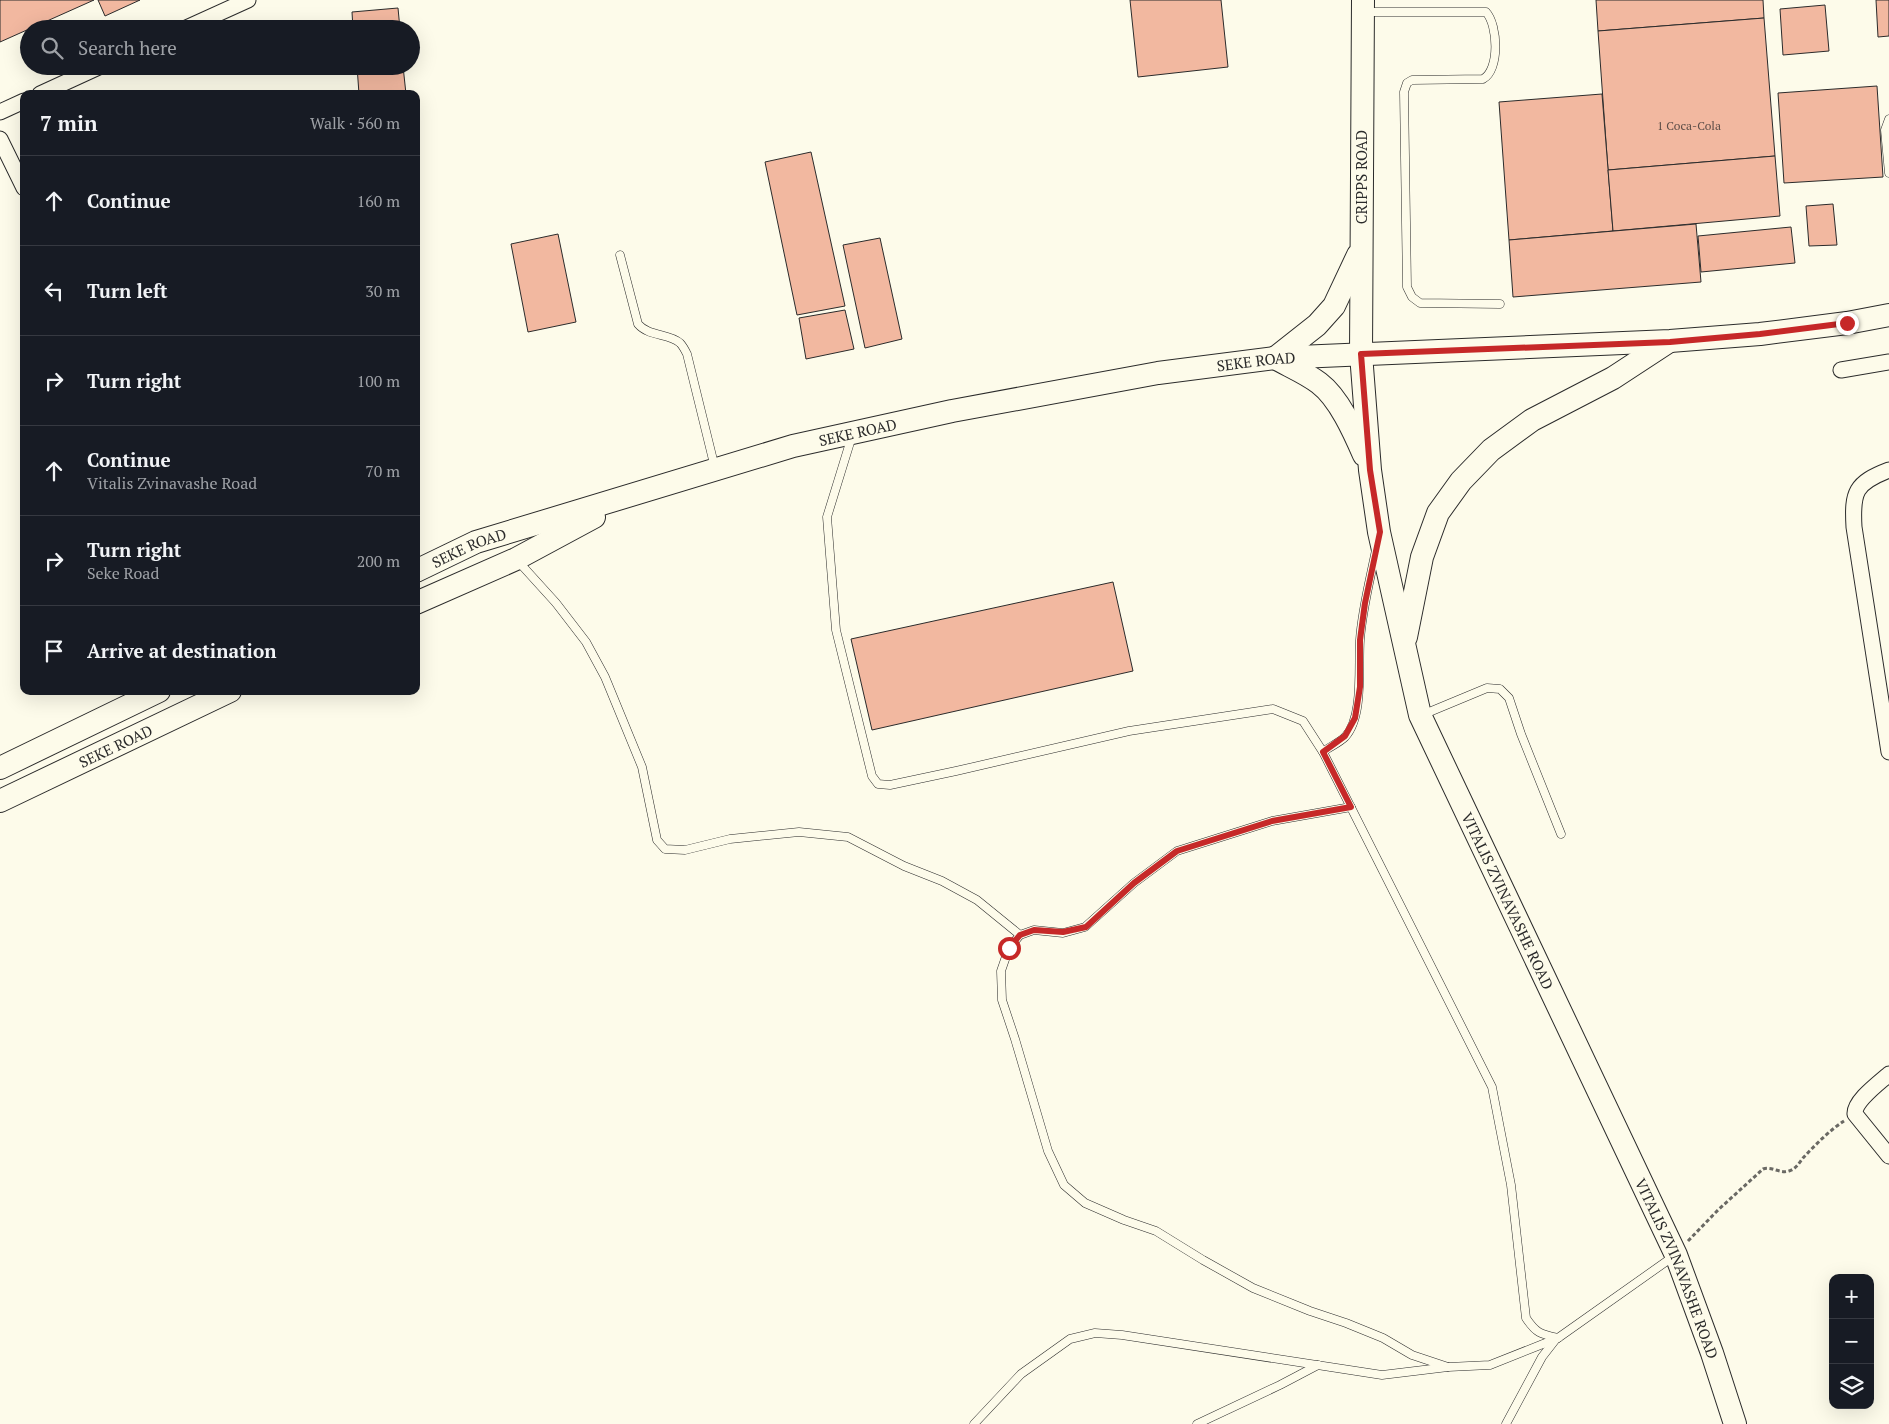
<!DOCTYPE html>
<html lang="en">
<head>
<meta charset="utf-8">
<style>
  body { margin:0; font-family:"PT Serif",serif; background:#242831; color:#f1f3f6 }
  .controls { position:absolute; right:15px; bottom:15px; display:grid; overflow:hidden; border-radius:10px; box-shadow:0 5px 20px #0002 }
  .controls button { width:45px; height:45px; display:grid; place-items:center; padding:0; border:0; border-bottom:1px solid #363941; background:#171b24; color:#f1f3f6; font:25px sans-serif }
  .stop { position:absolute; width:15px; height:15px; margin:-11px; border:4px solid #c62828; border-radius:50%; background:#fff }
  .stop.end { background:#c62828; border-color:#fff; box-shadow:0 1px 5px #0008 }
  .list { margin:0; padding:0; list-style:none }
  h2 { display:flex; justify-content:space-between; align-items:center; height:65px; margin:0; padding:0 20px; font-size:21px }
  h2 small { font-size:16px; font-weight:400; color:#9ea1a6 }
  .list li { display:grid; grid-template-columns:32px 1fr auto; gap:15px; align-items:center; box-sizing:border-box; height:90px; padding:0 20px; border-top:1px solid #363941 }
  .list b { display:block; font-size:19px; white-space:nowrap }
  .list p { margin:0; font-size:16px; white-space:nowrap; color:#9ea1a6 }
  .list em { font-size:16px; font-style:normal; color:#9ea1a6 }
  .icon { flex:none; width:28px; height:28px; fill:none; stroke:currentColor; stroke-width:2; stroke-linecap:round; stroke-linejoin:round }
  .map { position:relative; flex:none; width:1889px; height:1424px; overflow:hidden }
  .search { position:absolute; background:#171b24; box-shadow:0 5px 20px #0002; left:20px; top:20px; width:400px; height:55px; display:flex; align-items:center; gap:12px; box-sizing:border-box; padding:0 18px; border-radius:28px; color:#9ea1a6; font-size:19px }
  .panel { position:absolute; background:#171b24; box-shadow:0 5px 20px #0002; left:20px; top:90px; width:400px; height:605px; border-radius:10px }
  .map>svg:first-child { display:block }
  .building { fill:#f2b8a0; stroke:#2b2b2b }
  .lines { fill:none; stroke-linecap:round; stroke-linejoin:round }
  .service-casing { stroke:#2b2b2b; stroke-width:9 }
  .minor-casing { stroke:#2b2b2b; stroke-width:17 }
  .primary-casing { stroke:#2b2b2b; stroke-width:24 }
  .path { stroke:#6a6964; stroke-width:3; stroke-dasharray:4 2.5; stroke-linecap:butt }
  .service { stroke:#fdfbea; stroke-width:8 }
  .minor { stroke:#fdfbea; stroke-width:15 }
  .primary { stroke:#fdfbea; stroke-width:22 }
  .route { stroke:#c62828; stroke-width:6 }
  .labels { text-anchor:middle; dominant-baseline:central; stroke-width:4; stroke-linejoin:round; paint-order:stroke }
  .number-label { font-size:12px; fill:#5d4e48 }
  .street-label { font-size:15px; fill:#2b2b2b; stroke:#fdfbea }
</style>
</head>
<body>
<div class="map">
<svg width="1889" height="1424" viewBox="0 0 1889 1424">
  <rect width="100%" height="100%" fill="#fdfbea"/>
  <g class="building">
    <polygon points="0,0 94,0 0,42"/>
    <polygon points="98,0 140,0 105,16"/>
    <polygon points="1130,0 1221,0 1228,67 1138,77"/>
    <polygon points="1596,0 1763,0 1764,18 1598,31"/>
    <polygon points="1876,0 1889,0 1889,36 1878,37"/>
    <polygon points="1825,5 1829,51 1783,55 1780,9"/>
    <polygon points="398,8 400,29 353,29 352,12"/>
    <polygon points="1764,18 1775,156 1608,170 1598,31"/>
    <polygon points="357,66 403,66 406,94 359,94"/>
    <polygon points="1877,86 1883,177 1784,183 1778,93"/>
    <polygon points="1602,94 1613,231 1509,240 1499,102"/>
    <polygon points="811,152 845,306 797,315 765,162"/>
    <polygon points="1775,156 1780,216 1613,231 1608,170"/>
    <polygon points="1833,204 1837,245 1809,246 1806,206"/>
    <polygon points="1696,224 1701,282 1513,297 1509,240"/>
    <polygon points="1791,227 1795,263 1701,272 1698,236"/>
    <polygon points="558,234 576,322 528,332 511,244"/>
    <polygon points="880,238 902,339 865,348 843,245"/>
    <polygon points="845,310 854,349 806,359 799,318"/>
    <polygon points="1113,582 1133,671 872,730 851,639"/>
  </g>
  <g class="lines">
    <defs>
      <g id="service">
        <path d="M1365 12H1486C1498 25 1500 70 1483 79L1412 80 1407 83 1404 92 1407 287 1412 297 1420 303 1500 304"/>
        <polyline points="1889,119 1885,130 1889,173"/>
        <path d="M620 255 638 324C649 337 669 333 680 343 683 346 685 350 687 354L715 468"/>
        <path d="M852 436 827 517 836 630 872 776 878 784 890 785 956 771 1129 731 1273 709 1303 721 1323 752 1492 1087 1511 1185 1526 1318C1536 1333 1540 1334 1558 1338L1674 1256"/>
        <polyline points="517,560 556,603 586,642 605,677 642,767 657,840 665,849 685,850 730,839 799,832 848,837 904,866 942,881 977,900 1020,935"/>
        <polyline points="1422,715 1487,688 1500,689 1509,698 1521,734 1561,834"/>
        <path d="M1323 752C1329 747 1339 743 1345 737 1364 717 1358 666 1360 640 1362 610 1370 580 1376 550"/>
        <polyline points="1351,807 1272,821 1177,851 1134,883 1085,927 1063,933 1034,930 1020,935 1009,948 1001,971 1002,1000 1015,1039 1048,1151 1064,1185 1085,1203 1124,1220 1156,1231 1203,1260 1253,1288 1310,1311 1346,1323 1383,1338 1412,1355 1448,1367"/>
        <polyline points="974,1424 1021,1374 1070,1339 1095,1333 1122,1335 1382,1375 1448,1367 1490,1365 1558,1338"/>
        <polyline points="1197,1424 1280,1385 1318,1365"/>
        <polyline points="1506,1424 1542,1357 1556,1339"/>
      </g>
      <g id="minor">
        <polyline points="184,29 248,0"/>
        <polyline points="40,94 101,66"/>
        <polyline points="0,112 24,101"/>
        <polyline points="0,139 24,188"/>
        <polyline points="1841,370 1889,362"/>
        <path d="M1889 470C1855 483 1852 492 1854 527L1889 752"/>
        <path d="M1889 1074C1879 1083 1854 1101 1855 1114L1889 1156"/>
      </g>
      <g id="primary">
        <path id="s1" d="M1363 0 1361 354 1370 470 1379 532 1420 715 1676 1255 1712 1353 1735 1424"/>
        <path d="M1275 358C1289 366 1306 373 1319 383 1339 398 1354 432 1364 455"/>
        <polyline points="1275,358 1317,325 1334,306 1358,255"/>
        <path id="s2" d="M416 571 476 542 793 446 952 411 1158 373 1275 358 1670 341 1760 334 1847 323 1889 315"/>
        <polyline points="416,603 516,559 594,517"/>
        <polyline points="1406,637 1422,557 1438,513 1461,481 1491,450 1532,420 1613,378 1668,342"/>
        <polyline points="0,768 159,691"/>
        <path id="s3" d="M0 801 230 691"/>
      </g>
    </defs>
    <use href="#service" class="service-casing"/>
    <use href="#minor" class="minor-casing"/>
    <use href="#primary" class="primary-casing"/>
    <path class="path" d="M1688 1241 1718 1210 1763 1169C1772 1166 1780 1174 1789 1171 1796 1169 1799 1163 1803 1158 1815 1145 1830 1130 1844 1121"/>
    <use href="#service" class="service"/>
    <use href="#minor" class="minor"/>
    <use href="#primary" class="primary"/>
  </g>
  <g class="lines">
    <polyline class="route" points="1009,948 1020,935 1034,930 1063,932 1086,927 1134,883 1177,851 1272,821 1351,807 1323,752 1345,736 1355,718 1360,687 1360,640 1365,603 1380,532 1370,470 1361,354 1670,342 1760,334 1847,323"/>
  </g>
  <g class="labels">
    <g class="number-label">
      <text x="1689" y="125">1 Coca-Cola</text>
    </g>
    <g class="street-label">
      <text transform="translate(1361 177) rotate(-90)">CRIPPS ROAD</text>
      <text stroke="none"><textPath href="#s2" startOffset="869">SEKE ROAD</textPath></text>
      <text stroke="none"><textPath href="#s2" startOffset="464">SEKE ROAD</textPath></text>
      <text stroke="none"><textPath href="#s2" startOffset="58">SEKE ROAD</textPath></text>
      <text stroke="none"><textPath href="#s3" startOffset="128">SEKE ROAD</textPath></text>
      <text stroke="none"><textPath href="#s1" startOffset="926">VITALIS ZVINAVASHE ROAD</textPath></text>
      <text stroke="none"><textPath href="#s1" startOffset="1331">VITALIS ZVINAVASHE ROAD</textPath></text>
    </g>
  </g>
</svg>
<div class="controls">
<button>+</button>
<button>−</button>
<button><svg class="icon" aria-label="layers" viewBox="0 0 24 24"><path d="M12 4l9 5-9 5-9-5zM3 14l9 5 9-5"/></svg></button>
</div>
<div class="stop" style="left:1009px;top:948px"></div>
<div class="stop end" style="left:1847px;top:323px"></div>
<div class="search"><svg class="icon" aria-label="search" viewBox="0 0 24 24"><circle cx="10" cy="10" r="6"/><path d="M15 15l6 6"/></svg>Search here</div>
<section class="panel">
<h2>7 min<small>Walk · 560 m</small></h2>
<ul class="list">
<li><svg class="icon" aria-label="ahead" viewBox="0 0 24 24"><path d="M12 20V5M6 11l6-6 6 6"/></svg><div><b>Continue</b></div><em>160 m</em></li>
<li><svg class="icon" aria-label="left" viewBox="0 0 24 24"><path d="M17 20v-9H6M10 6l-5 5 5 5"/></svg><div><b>Turn left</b></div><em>30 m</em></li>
<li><svg class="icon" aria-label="right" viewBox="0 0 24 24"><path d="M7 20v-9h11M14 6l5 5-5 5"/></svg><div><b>Turn right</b></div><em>100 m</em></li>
<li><svg class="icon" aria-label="ahead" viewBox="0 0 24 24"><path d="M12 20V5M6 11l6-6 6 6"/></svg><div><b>Continue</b><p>Vitalis Zvinavashe Road</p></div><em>70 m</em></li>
<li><svg class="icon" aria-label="right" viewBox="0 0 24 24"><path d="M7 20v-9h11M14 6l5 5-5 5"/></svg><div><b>Turn right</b><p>Seke Road</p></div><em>200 m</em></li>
<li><svg class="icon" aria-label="arrive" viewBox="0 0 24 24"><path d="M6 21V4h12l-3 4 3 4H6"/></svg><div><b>Arrive at destination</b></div></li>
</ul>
</section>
</div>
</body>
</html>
